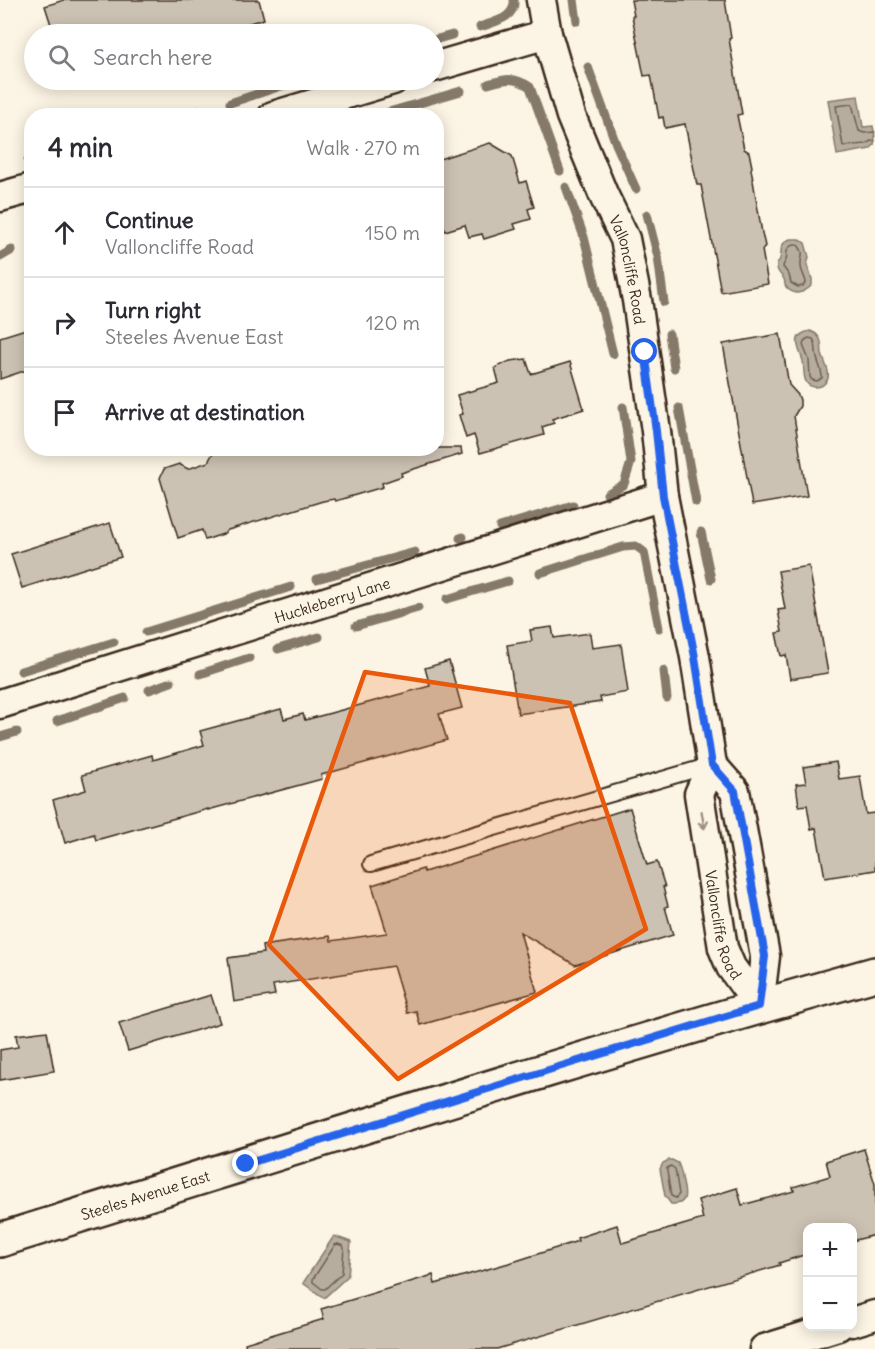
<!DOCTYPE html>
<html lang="en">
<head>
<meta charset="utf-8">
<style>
  body { margin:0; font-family:Delius,sans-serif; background:#f2f2f3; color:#2b2b33 }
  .controls { position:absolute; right:18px; bottom:18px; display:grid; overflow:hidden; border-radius:12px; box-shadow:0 3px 15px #0003 }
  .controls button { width:54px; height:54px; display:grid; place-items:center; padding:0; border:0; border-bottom:2px solid #e1e1e2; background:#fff; color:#2b2b33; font:30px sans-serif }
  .stop { position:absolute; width:18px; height:18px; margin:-14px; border:4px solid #2563eb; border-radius:50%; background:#fff }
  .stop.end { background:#2563eb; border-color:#fff; box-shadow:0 2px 6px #0008 }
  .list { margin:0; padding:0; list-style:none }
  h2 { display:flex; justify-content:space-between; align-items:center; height:78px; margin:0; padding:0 24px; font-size:26px }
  h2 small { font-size:20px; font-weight:400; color:#7c7c81 }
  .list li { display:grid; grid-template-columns:39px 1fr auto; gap:18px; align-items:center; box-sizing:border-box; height:90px; padding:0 24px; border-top:2px solid #e1e1e2 }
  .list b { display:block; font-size:22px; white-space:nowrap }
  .list p { margin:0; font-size:20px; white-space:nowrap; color:#7c7c81 }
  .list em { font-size:20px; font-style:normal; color:#7c7c81 }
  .icon { flex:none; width:33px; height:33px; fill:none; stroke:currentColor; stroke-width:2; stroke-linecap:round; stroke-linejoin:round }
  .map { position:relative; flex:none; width:875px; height:1349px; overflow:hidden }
  .search { position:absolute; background:#fff; box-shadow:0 3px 15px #0003; left:24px; top:24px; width:420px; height:66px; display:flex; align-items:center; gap:15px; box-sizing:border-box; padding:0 21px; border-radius:33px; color:#7c7c81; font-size:22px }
  .panel { position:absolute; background:#fff; box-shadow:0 3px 15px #0003; left:24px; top:108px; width:420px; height:348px; border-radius:24px }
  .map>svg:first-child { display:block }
  .water { fill:#b7ad9e; stroke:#85796b; stroke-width:1.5 }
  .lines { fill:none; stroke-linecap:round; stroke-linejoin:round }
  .shore { stroke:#6d5e51; stroke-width:1.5 }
  .stream { stroke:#85796b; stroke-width:9 }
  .building { fill:#ccc2b3; stroke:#3b2a1e; stroke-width:1.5 }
  .service-casing { stroke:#3b2a1e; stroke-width:18 }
  .minor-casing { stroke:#3b2a1e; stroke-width:33 }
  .secondary-casing { stroke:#3b2a1e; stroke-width:38 }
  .service { stroke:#fcf5e5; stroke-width:14 }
  .minor { stroke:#fcf5e5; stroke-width:28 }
  .secondary { stroke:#fcf5e5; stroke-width:33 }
  .oneway { stroke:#9c9082 }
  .route { stroke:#2563eb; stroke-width:8 }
  .marked { fill:#e8590c; fill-opacity:0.2; stroke:#e8590c; stroke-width:4.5; stroke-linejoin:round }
  .labels { text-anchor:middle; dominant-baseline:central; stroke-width:4.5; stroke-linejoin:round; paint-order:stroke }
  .street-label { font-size:15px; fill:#3b2a1e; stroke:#fcf5e5 }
</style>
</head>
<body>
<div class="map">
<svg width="875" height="1349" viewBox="0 0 875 1349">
  <rect width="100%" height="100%" fill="#fcf5e5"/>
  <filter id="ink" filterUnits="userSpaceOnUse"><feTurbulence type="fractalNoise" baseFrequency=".0167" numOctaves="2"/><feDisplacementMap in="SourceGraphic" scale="12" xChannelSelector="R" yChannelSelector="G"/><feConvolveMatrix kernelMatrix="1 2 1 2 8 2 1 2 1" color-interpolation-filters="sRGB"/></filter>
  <g filter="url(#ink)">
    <g class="water">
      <polygon points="858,96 863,127 873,126 875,137 874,145 870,149 837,155 828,100"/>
      <path d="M790 239H799L805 243 809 257 807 265 812 279V285C805 292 796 297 787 288 783 283 786 285 784 279 782 275 777 273 777 267 776 261 778 264 780 259 783 248 777 247 790 239Z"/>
      <path d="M810 331C814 333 815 332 818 336 823 341 821 347 822 354 824 363 834 376 824 384 822 386 818 387 815 387 801 386 805 370 803 361 799 348 790 335 810 331Z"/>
      <path d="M669 1160H672L678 1163C681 1170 682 1176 683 1183 686 1195 687 1205 671 1204L665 1196 660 1169 663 1163Z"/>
      <polygon points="334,1236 351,1242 348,1276 324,1298 303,1283"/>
    </g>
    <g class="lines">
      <g class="shore">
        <polyline points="875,132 864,133 859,131 852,104 836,106 843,146 866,144 871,141 875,141"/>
        <path d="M793 245H798C806 255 800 256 801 266 801 271 805 277 806 282L803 286 798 287 791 283 789 275 783 267C783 264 785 263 786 260 788 253 784 249 793 245Z"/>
        <path d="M809 338 813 339C817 345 815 351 817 358 819 366 822 370 822 378L817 381 812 380 810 377 809 360 803 345 805 340Z"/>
        <polygon points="671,1166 675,1169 679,1194 676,1198 671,1196 667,1171 667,1168"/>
        <polygon points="338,1244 343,1246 344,1248 342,1273 325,1289 322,1289 313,1282 313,1279 335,1245"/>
      </g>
      <g class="stream">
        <polyline points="574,0 577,21"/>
        <path d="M480 27C494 22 516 18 514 0"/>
        <polyline points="434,40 452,35"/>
        <polyline points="588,67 616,144 636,189"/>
        <path d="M488 84C505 79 514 76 530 87L560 171"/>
        <polyline points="230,103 299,80"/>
        <polyline points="389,112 461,91"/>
        <polyline points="185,116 198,111"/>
        <polyline points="28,161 32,161"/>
        <polyline points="566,187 584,237 613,354"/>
        <polyline points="647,214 658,257 664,302"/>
        <polyline points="0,257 12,250"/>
        <polyline points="669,334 674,368"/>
        <polyline points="679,408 696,502"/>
        <polyline points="607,494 624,484 631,462 623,407"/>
        <polyline points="500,527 573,505"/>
        <polyline points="701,532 711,579"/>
        <polyline points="460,538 463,537"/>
        <polyline points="540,573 623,547 636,546 644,552 659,628"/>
        <polyline points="317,579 415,552"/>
        <polyline points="447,599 508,581"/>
        <polyline points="356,626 418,608"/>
        <polyline points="146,632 291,587"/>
        <polyline points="278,649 319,637"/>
        <polyline points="21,671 114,642"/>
        <polyline points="664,671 667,698"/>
        <polyline points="200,674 249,658"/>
        <polyline points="149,690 171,682"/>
        <polyline points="57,721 125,698"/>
        <polyline points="0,737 17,732"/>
      </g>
    </g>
    <g class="building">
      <polygon points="64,0 259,0 264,19 209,34 54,34 45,6"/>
      <polygon points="631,0 725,0 731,38 729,39 742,114 737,115 744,149 749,152 752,167 751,169 762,233 765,246 762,250 768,284 721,292 701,185 697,185 685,124 665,128 663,117 659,118 651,75 644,76 632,16 634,16"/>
      <polygon points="490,143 512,156 520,183 526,181 534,207 528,209 531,219 514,224 516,229 484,239 482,234 469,237 465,225 445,231 443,223 436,224 436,160"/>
      <polygon points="32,327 32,366 27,368 27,370 0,379 0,337"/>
      <polygon points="780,334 789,385 798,395 800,400 800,406 794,416 807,496 752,505 723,344"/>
      <polygon points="526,359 531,374 570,362 584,409 552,419 554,423 542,427 544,435 480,453 474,435 466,438 459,415 463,414 457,395 499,383 495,368 510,361"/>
      <polygon points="223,448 231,448 240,453 255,448 461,448 462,454 401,473 402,476 382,483 383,487 335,501 334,499 323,501 228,530 223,534 205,540 202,530 178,538 160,478 164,469 179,464 188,469 208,462 214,451"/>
      <polygon points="110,523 121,557 22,588 11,554"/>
      <polygon points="809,566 828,673 790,679 786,655 781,656 776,633 782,632 778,610 785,609 778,571"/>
      <polygon points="552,627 554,638 590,633 592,648 621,644 628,692 600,697 601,702 518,714 507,645 532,641 530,630"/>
      <polygon points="449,661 462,708 439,714 447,740 321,775 322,779 208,810 208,809 96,840 94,834 65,843 53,800 86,790 82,775 152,755 153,760 204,745 200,731 281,709 284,719 303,714 305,720 430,686 425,668"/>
      <polygon points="836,762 839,779 860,776 866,814 875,813 875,870 825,878 816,828 811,829 807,805 799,806 796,784 806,783 803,767"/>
      <polygon points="630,808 647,865 657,862 665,887 663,887 668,906 665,907 673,935 575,965 520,932 537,992 420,1025 416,1011 407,1013 393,966 273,985 275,995 234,1002 228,958 263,953 262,946 330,936 331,941 387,933 372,885 423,869 424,872"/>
      <polygon points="211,995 220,1023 128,1051 119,1023"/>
      <polygon points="47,1031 54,1071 0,1080 0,1050 18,1047 16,1035"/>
      <polygon points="864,1149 875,1184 875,1235 852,1241 852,1227 807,1227 807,1254 779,1263 780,1265 497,1349 246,1349 245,1343 324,1319 321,1309 433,1275 435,1284 516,1261 578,1241 577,1238 617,1225 622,1243 703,1219 698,1200 737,1188 742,1205 794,1191 793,1187 830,1176 826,1161"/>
    </g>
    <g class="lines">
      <defs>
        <polyline id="service" points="371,864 711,765"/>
        <g id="minor">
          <path id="s1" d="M541 0 547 34 571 116 604 196 625 239 637 300 656 431 663 496 695 657 712 765 735 791 765 956 759 1006"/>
          <polyline points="434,67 547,34"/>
          <polyline points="273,116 393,80"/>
          <polyline points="0,197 32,188"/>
          <path id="s2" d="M0 704 663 496"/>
          <path id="s3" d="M712 765 699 794 723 948 731 967 759 1006"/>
          <polyline points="852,1322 875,1315"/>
          <polyline points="764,1349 838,1326"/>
        </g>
        <g id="secondary">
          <path id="s4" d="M0 1240C291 1150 581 1056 875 974"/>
        </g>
      </defs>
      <use href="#service" class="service-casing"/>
      <use href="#minor" class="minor-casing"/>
      <use href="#secondary" class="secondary-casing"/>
      <use href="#service" class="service"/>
      <use href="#minor" class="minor"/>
      <use href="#secondary" class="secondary"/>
    </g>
    <defs><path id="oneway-shaft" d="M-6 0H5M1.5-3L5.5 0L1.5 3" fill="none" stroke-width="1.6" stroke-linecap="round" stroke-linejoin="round" transform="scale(1.5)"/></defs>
    <use class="oneway" href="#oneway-shaft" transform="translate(703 820) rotate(81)"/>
  </g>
  <g class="lines" filter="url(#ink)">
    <polyline class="route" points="246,1164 555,1068 759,1006 765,956 735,791 712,765 695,657 663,496 656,431 645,352"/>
  </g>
  <path class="marked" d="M365 672 570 703 646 929 398 1079 269 945Z"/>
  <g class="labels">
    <g class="street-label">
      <text stroke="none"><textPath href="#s1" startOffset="285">Valloncliffe Road</textPath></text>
      <text stroke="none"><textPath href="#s2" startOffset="348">Huckleberry Lane</textPath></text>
      <text stroke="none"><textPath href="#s3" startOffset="165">Valloncliffe Road</textPath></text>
      <text stroke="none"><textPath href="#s4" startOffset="152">Steeles Avenue East</textPath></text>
    </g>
  </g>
</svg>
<div class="controls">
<button>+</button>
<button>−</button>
</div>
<div class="stop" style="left:645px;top:352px"></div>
<div class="stop end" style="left:246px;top:1164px"></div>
<div class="search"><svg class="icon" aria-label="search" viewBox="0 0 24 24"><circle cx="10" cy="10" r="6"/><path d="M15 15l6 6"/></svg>Search here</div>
<section class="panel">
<h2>4 min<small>Walk · 270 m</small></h2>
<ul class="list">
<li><svg class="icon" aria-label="ahead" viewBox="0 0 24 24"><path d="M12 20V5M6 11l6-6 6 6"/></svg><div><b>Continue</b><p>Valloncliffe Road</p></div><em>150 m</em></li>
<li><svg class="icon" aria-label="right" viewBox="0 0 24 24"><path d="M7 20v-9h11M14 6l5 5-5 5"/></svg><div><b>Turn right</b><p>Steeles Avenue East</p></div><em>120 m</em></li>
<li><svg class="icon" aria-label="arrive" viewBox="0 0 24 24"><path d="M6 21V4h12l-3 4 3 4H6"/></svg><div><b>Arrive at destination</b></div></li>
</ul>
</section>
</div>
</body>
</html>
